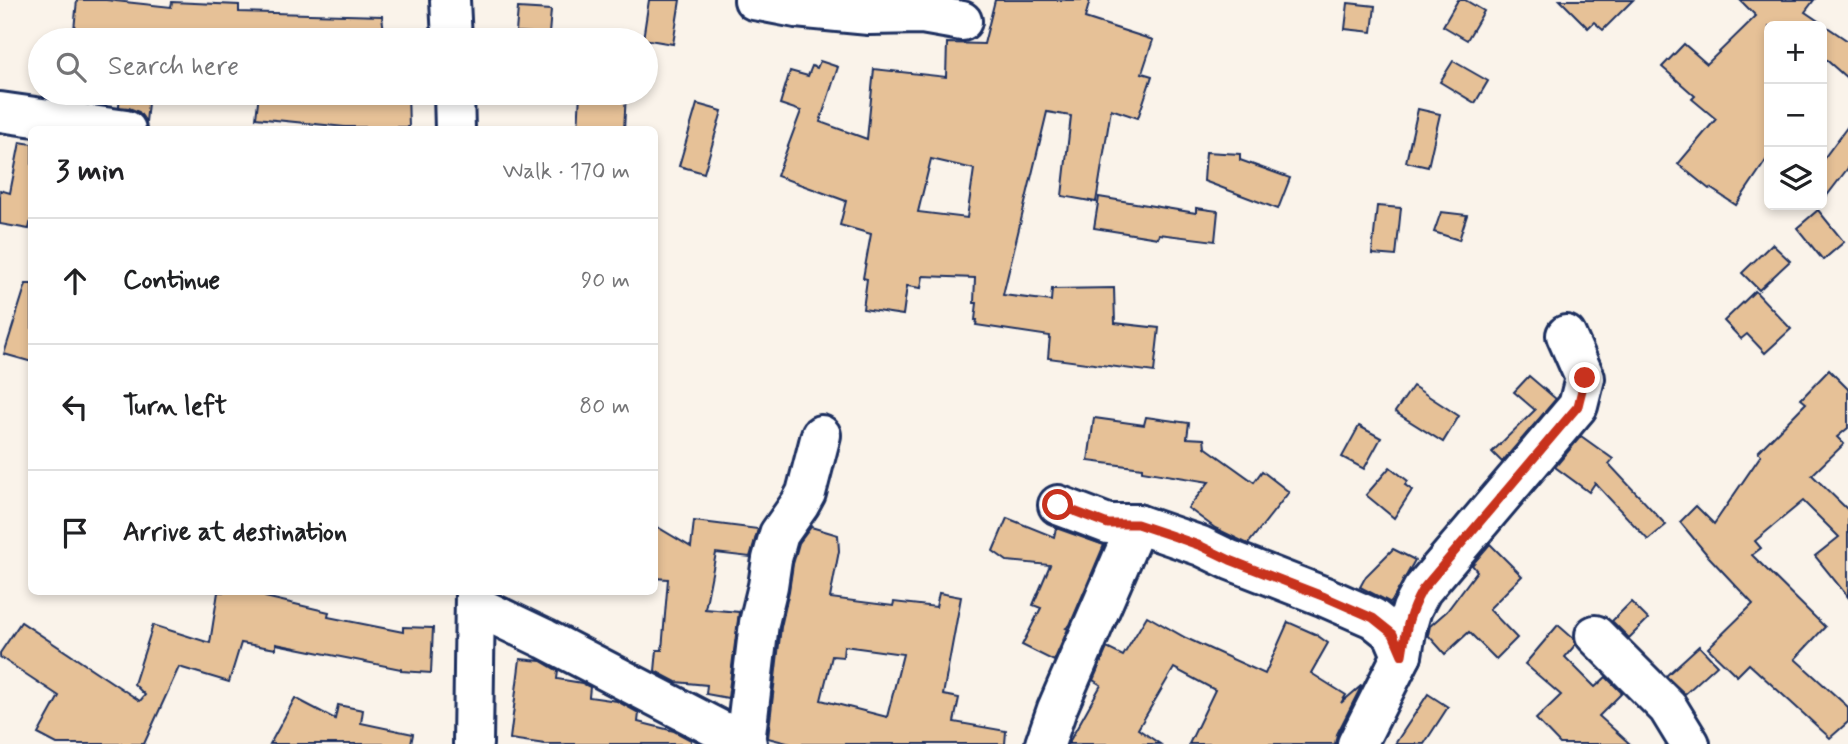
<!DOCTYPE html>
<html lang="en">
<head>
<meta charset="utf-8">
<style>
  body { margin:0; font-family:Mynerve,sans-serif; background:#f2f2f2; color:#202124 }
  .controls { position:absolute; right:21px; top:21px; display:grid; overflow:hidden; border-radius:10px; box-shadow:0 4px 10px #0003 }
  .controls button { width:63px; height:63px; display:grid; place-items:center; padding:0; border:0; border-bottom:2px solid #e0e0e0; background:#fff; color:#202124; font:35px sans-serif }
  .stop { position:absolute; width:21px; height:21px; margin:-16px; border:5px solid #c8321e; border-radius:50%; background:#fff }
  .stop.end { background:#c8321e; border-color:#fff; box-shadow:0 2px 7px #0008 }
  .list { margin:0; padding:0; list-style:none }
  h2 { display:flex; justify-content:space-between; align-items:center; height:91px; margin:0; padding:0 28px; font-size:30px }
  h2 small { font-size:23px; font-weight:400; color:#757577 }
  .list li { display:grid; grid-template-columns:46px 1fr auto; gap:21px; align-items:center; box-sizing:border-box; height:126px; padding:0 28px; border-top:2px solid #e0e0e0 }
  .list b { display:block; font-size:26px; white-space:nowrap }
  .list em { font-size:23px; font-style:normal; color:#757577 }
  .icon { flex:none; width:38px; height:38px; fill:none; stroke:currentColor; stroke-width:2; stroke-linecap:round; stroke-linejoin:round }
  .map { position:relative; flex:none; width:1848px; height:744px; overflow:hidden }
  .search { position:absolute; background:#fff; box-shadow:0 4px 10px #0003; left:28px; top:28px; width:630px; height:77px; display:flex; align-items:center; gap:18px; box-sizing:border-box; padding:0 24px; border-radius:38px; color:#757577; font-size:26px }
  .panel { position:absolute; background:#fff; box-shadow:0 4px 10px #0003; left:28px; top:126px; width:630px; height:469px; border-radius:10px }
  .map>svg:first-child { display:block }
  .building { fill:#e6c197; stroke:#1b2f5e; stroke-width:2; fill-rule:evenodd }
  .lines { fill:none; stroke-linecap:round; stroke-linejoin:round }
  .minor-casing { stroke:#1b2f5e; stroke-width:44 }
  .minor { stroke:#fff; stroke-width:38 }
  .route { stroke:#c8321e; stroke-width:9 }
</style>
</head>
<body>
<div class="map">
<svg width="1848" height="744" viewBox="0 0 1848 744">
  <rect width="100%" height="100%" fill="#faf3ea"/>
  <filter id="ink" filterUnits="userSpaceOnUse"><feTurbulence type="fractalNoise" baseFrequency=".0143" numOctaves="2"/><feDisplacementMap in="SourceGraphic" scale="14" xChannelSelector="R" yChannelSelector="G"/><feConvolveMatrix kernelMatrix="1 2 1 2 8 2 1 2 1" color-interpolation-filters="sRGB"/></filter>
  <g filter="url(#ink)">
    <g class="building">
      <polygon points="77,0 106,0 171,7 172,2 239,5 239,12 382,16 385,40 73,40"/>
      <polygon points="649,0 680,0 673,44 643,39"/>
      <path d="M995 0H1090L1085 18 1153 40 1142 73 1152 76 1138 118 1111 109 1096 202 1062 196 1071 116 1047 112 1003 295 1051 301 1052 289 1114 288 1115 323 1159 328 1154 372 1048 358 1050 336 976 325 977 320H975L977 303H974L975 278 923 276 921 288 907 286 903 315 863 309 867 279 863 278 871 234 840 225 846 201 777 176 801 111 780 104 790 71 808 76 812 66 817 68 820 61 838 67 820 122 867 139 874 69 946 77 947 43 984 44ZM931 159 974 169 967 218 918 212Z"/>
      <polygon points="1458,0 1465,0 1484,11 1467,40 1443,26"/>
      <polygon points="1560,0 1633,0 1603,30 1594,22 1588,28"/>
      <polygon points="1740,0 1814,0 1805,12 1848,41 1848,79 1822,56 1822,26 1769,26 1769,156 1736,205 1710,188 1709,189 1678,164 1716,119 1692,99 1695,96 1662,67 1684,44 1707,64 1756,16"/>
      <polygon points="1348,3 1375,6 1372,32 1345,29"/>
      <polygon points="518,8 551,10 549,34 516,32"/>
      <polygon points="1453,61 1488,81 1475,103 1440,82"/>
      <polygon points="120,93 149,93 146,122 139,112 129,108 119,107"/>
      <polygon points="259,93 316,93 316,98 368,101 367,93 408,93 409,127 345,127 256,118"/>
      <polygon points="580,93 626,93 624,130 578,130"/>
      <polygon points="697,104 722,111 704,173 679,166"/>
      <polygon points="1418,109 1440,114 1428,167 1406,162"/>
      <polygon points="1848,126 1848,168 1822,202 1822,161"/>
      <polygon points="20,142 32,144 32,215 29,229 0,224 0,190 10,193"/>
      <polygon points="1206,152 1240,154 1240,160 1290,178 1278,209 1204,181"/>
      <polygon points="1099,197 1196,213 1196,208 1218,211 1215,241 1159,234 1158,238 1094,228"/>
      <polygon points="1377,206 1401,208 1396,256 1372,254"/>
      <polygon points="1818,210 1844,242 1823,260 1797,228"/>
      <polygon points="1441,212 1467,215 1459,240 1434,232"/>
      <polygon points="1772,244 1790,261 1759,290 1742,273"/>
      <polygon points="26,284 32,284 32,362 4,354"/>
      <polygon points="1755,291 1791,329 1765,353 1747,334 1741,339 1724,321"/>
      <polygon points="1829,370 1848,389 1848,428 1837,437 1844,444 1812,475 1848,510 1848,597 1815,556 1839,537 1803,501 1755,541 1761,548 1752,555 1825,627 1795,659 1848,707 1848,722 1830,738 1749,664 1737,676 1708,648 1753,604 1709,557 1680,522 1696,506 1714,524 1761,455 1758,452 1806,403 1801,399"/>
      <polygon points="1529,376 1556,399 1502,462 1492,452 1535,410 1514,392"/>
      <polygon points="1413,386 1459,416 1443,442 1395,412"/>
      <polygon points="1146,417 1189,423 1187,438 1204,439 1205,447 1254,482 1262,471 1289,492 1248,544 1215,528 1188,508 1209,482 1142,471 1142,468 1088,461 1094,418 1144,425"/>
      <polygon points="1359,426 1381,438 1364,469 1342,457"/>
      <polygon points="1581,436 1613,459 1609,464 1666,525 1648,540 1595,483 1589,492 1555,467"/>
      <polygon points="1390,467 1408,481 1405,485 1412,490 1394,518 1366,495"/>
      <polygon points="1007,518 1054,537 1056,528 1104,545 1070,625 1066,628 1068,629 1054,661 1022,645 1041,608 1033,605 1050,565 1007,561 993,551"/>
      <polygon points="694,521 758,529 750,557 716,553 705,609 739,612 728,698 706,694 707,685 676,682 655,671 657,650 662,650 668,579 654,578 654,525 691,547"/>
      <path d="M811 527 838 535 839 551 830 598 893 606 894 602 936 607 939 593 961 597 943 695 959 698 954 722 1006 731 1005 744H791L768 738 781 627 789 591 793 564 799 543ZM844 646 903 654 887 717 821 700 832 656 843 657Z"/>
      <polygon points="1490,544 1522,576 1489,609 1517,638 1496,659 1469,632 1445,654 1428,635 1430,626 1447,611 1477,571 1472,565"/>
      <polygon points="1393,549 1415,560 1391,603 1360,587 1366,576"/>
      <polygon points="218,592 266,592 265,597 329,612 328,617 403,632 403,627 433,628 431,673 401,671 401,669 276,644 276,649 241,643 229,682 179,667 144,744 57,744 38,734 59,696 0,657 0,653 21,622 140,701 145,695 134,684 153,625 210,643"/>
      <polygon points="1631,602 1648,619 1629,638 1612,621"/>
      <polygon points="1147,616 1186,638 1265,674 1288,622 1315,634 1328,643 1311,673 1346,695 1341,703 1362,685 1337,734 1335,744 1189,744 1215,690 1174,668 1138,729 1160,744 1068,744 1101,685 1093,680 1107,648 1123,656"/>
      <polygon points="1558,625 1574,639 1576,644 1565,657 1595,687 1606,677 1622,693 1599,716 1630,744 1560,744 1536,719 1561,695 1525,664"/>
      <polygon points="1699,646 1717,665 1685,694 1666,676"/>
      <polygon points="520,659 541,661 558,671 557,679 582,683 590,687 589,697 617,701 639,713 638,722 674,731 691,740 691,744 545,744 510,739"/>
      <polygon points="1428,694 1448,707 1424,744 1395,744"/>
      <polygon points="295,698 335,719 338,705 363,710 361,723 413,734 411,744 270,744"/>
    </g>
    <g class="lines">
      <defs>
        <g id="minor">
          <polyline points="450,0 452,40"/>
          <polyline points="754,0 796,8 869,15 922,14 962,21"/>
          <polyline points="454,93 455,130"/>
          <polyline points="0,112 126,130"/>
          <polyline points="1137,524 1201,546 1230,560 1325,597 1373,618 1393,634 1402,655"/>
          <polyline points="476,606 545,639 747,744"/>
          <polyline points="1595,635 1668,708 1690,744"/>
          <polyline points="745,743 759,623 768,586 772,559 779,534 800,504 806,493 821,435"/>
          <polyline points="473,744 475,592"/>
          <polyline points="1045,744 1057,709 1137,524 1108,524 1058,505"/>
          <polyline points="1357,744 1402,655 1407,626 1412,609 1422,590 1578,406 1585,378 1566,335"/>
        </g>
      </defs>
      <use href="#minor" class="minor-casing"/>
      <use href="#minor" class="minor"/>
    </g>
  </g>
  <g class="lines" filter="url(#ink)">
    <path class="route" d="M1058 505 1108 524H1137L1170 535 1201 546 1230 560 1325 597 1373 618 1393 634 1402 655C1406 629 1409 613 1422 590L1578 406 1585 378"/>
  </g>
</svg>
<div class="controls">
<button>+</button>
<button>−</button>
<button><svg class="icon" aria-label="layers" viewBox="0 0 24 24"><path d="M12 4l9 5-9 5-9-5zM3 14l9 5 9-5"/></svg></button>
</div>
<div class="stop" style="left:1058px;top:505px"></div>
<div class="stop end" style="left:1585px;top:378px"></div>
<div class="search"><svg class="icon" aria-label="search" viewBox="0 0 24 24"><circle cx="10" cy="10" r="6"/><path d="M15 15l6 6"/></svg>Search here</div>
<section class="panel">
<h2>3 min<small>Walk · 170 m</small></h2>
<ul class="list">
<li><svg class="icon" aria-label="ahead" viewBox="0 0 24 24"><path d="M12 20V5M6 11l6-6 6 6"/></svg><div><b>Continue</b></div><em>90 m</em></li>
<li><svg class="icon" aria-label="left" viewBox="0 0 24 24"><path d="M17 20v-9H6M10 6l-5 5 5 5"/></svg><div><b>Turn left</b></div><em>80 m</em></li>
<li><svg class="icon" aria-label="arrive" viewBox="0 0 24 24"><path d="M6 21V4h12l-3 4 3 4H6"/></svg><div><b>Arrive at destination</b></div></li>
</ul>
</section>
</div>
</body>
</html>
